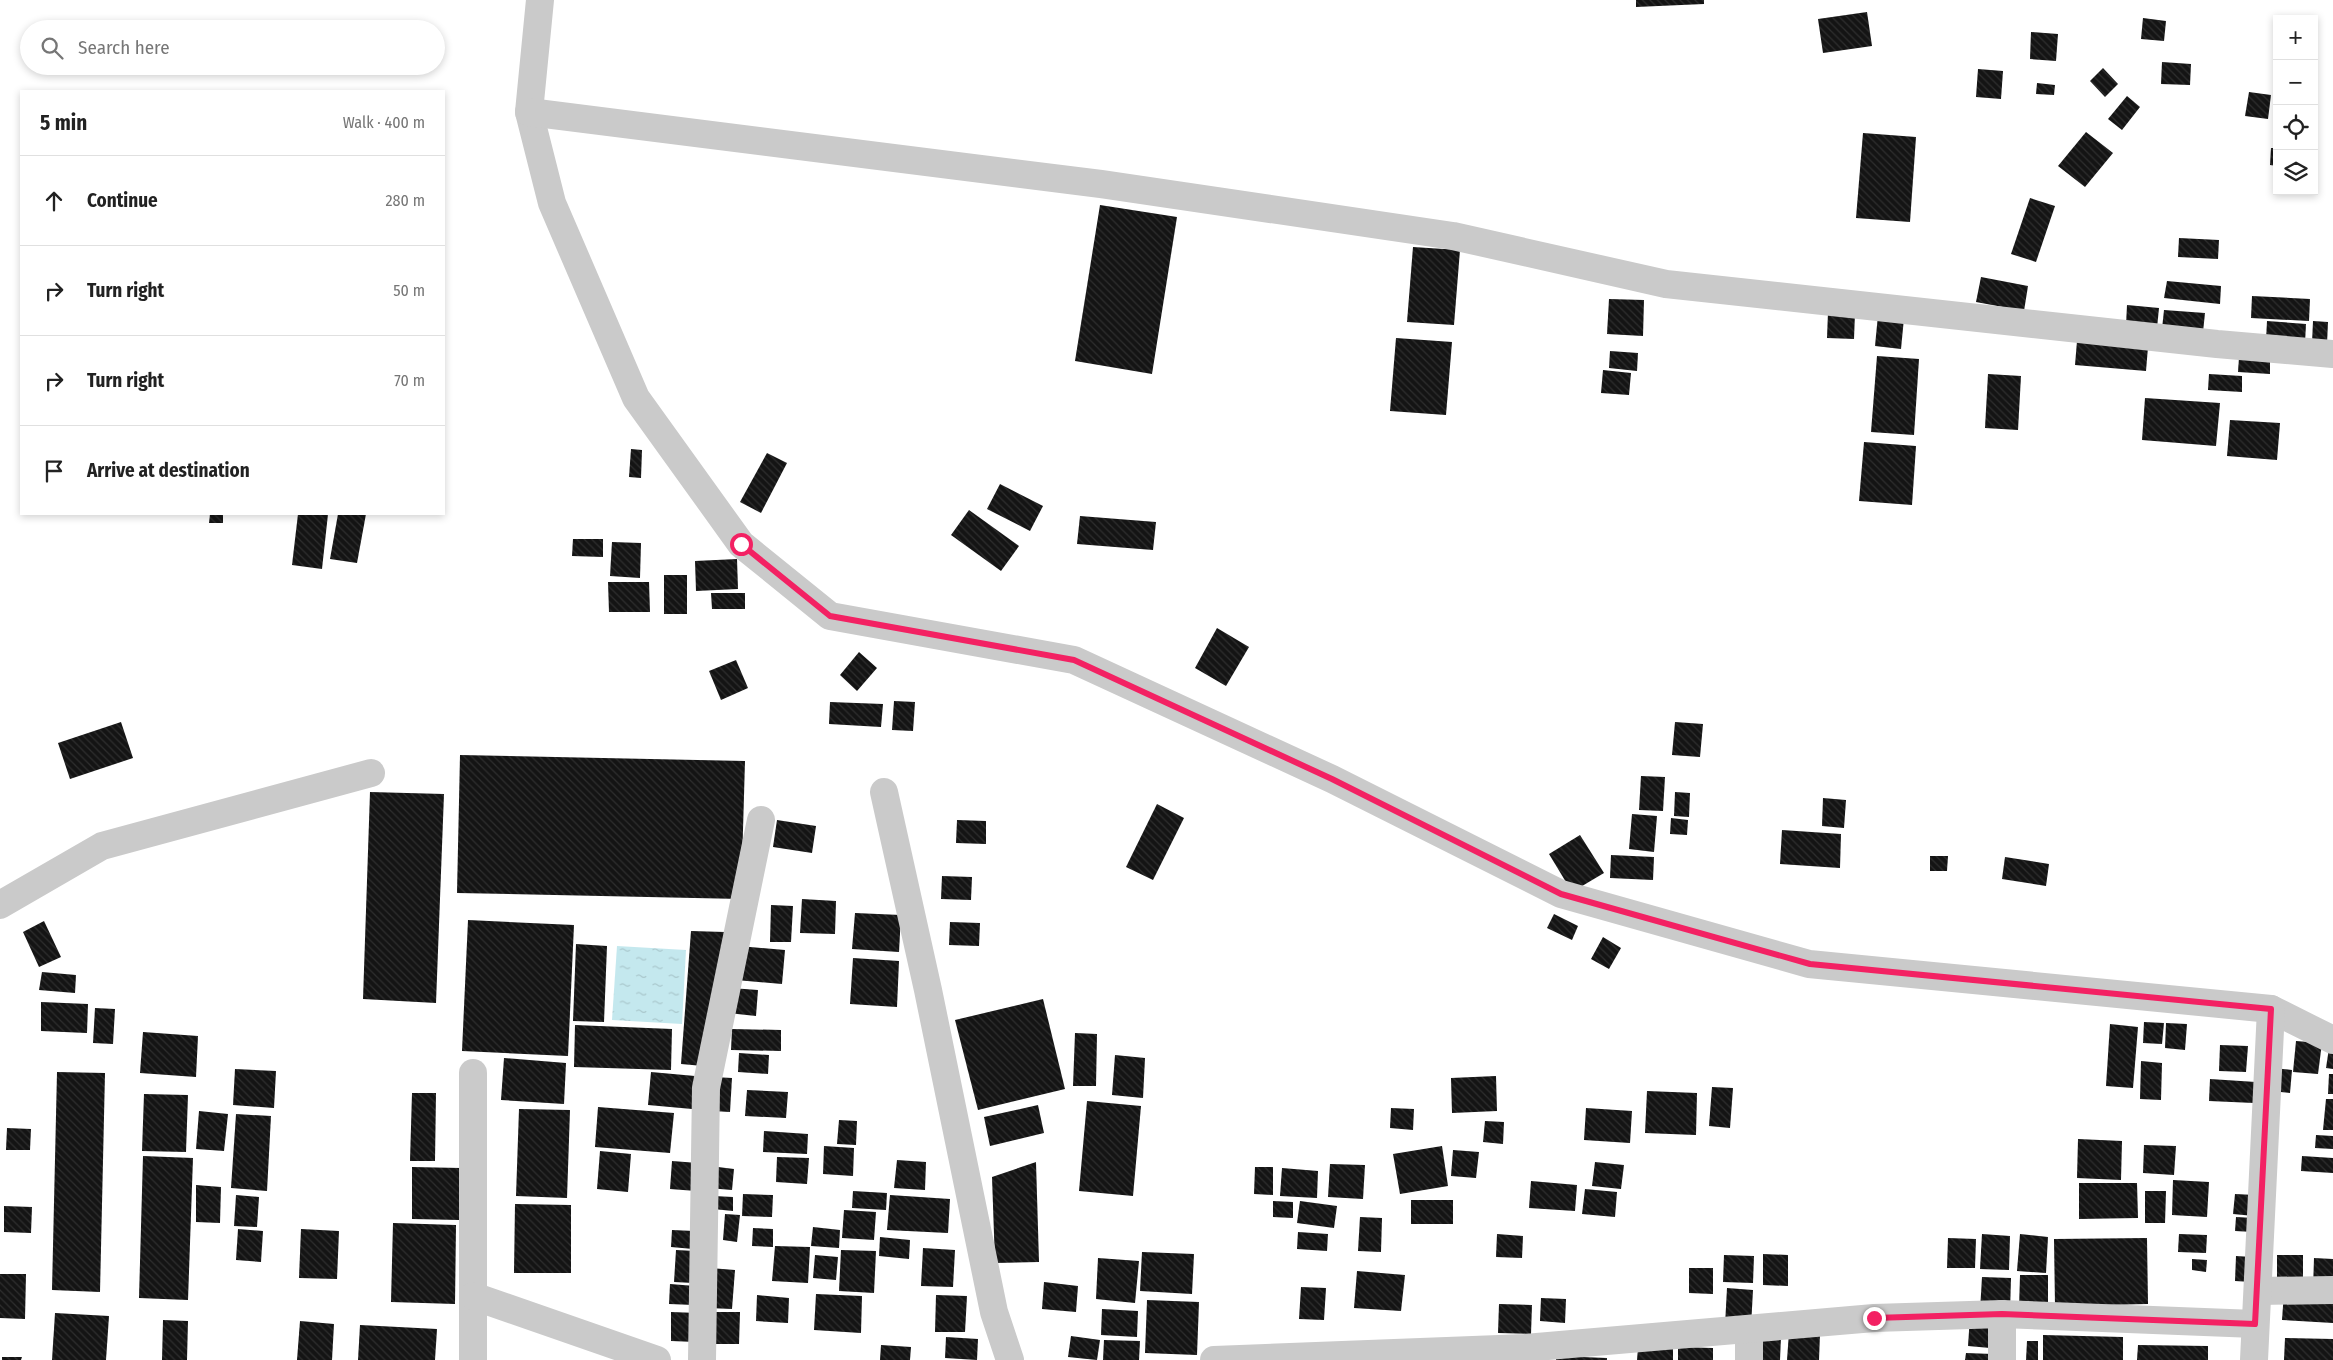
<!DOCTYPE html>
<html lang="en">
<head>
<meta charset="utf-8">
<style>
  body { margin:0; font-family:"Fira Sans Condensed",sans-serif; background:#f2f2f2; color:#222 }
  .controls { position:absolute; right:15px; top:15px; display:grid; overflow:hidden; border-radius:0px; box-shadow:0 2px 8px #0003 }
  .controls button { width:45px; height:45px; display:grid; place-items:center; padding:0; border:0; border-bottom:1px solid #e0e0e0; background:#fff; color:#222; font:25px sans-serif }
  .stop { position:absolute; width:15px; height:15px; margin:-11px; border:4px solid #f32163; border-radius:50%; background:#fff }
  .stop.end { background:#f32163; border-color:#fff; box-shadow:0 1px 5px #0008 }
  .list { margin:0; padding:0; list-style:none }
  h2 { display:flex; justify-content:space-between; align-items:center; height:65px; margin:0; padding:0 20px; font-size:21px }
  h2 small { font-size:16px; font-weight:400; color:#767676 }
  .list li { display:grid; grid-template-columns:32px 1fr auto; gap:15px; align-items:center; box-sizing:border-box; height:90px; padding:0 20px; border-top:1px solid #e0e0e0 }
  .list b { display:block; font-size:19px; white-space:nowrap }
  .list em { font-size:16px; font-style:normal; color:#767676 }
  .icon { flex:none; width:28px; height:28px; fill:none; stroke:currentColor; stroke-width:2; stroke-linecap:round; stroke-linejoin:round }
  .map { position:relative; flex:none; width:2333px; height:1360px; overflow:hidden }
  .search { position:absolute; background:#fff; box-shadow:0 2px 8px #0003; left:20px; top:20px; width:425px; height:55px; display:flex; align-items:center; gap:12px; box-sizing:border-box; padding:0 18px; border-radius:28px; color:#767676; font-size:19px }
  .panel { position:absolute; background:#fff; box-shadow:0 2px 8px #0003; left:20px; top:90px; width:425px; height:425px; border-radius:0px }
  .map>svg:first-child { display:block }
  .water { fill:url(#water-ripples) }
  .building { fill:url(#building-back-hatch) }
  .lines { fill:none; stroke-linecap:round; stroke-linejoin:round }
  .minor { stroke:#cacaca; stroke-width:28 }
  .route { stroke:#f32163; stroke-width:6 }
</style>
</head>
<body>
<div class="map">
<svg width="2333" height="1360" viewBox="0 0 2333 1360">
  <defs>
    <pattern id="water-ripples" width="26" height="14" patternUnits="userSpaceOnUse" patternTransform="scale(1.25)"><rect width="26" height="14" fill="#c4e8ee"/><path d="M2 4q2-2 4 0t4 0M15 11q2-2 4 0t4 0" fill="none" stroke="#a9c7cc"/></pattern>
    <pattern id="building-back-hatch" width="6" height="6" patternUnits="userSpaceOnUse" patternTransform="scale(1.25)"><rect width="6" height="6" fill="#141414"/><path d="M-1 5l2 2M0 0l6 6M5-1l2 2" fill="none" stroke="#2e2e2e"/></pattern>
  </defs>
  <rect width="100%" height="100%" fill="#fff"/>
  <polygon class="water" points="617,946 686,950 682,1024 612,1020"/>
  <g class="building">
    <polygon points="1636,0 1704,0 1704,4 1636,7"/>
    <polygon points="1867,12 1872,46 1823,53 1818,19"/>
    <polygon points="2143,18 2166,21 2164,41 2141,39"/>
    <polygon points="2031,32 2058,34 2056,61 2030,59"/>
    <polygon points="2162,62 2191,64 2190,85 2161,84"/>
    <polygon points="2103,68 2118,84 2105,97 2090,81"/>
    <polygon points="1978,69 2003,71 2001,99 1976,97"/>
    <polygon points="2037,83 2055,85 2054,95 2036,94"/>
    <polygon points="2249,92 2271,95 2268,119 2245,116"/>
    <polygon points="2127,96 2140,107 2122,130 2108,119"/>
    <polygon points="2086,132 2113,153 2085,187 2058,166"/>
    <polygon points="1863,133 1916,137 1910,222 1856,218"/>
    <polygon points="2271,148 2277,148 2277,166 2270,165"/>
    <polygon points="2030,198 2055,206 2036,262 2011,254"/>
    <polygon points="1100,205 1177,217 1152,374 1075,361"/>
    <polygon points="2179,238 2219,240 2218,259 2178,257"/>
    <polygon points="1413,247 1460,250 1454,325 1407,322"/>
    <polygon points="1981,277 2028,286 2024,311 1976,302"/>
    <polygon points="2167,281 2221,286 2220,304 2164,298"/>
    <polygon points="2252,296 2310,299 2309,321 2251,318"/>
    <polygon points="1609,299 1644,300 1643,336 1607,334"/>
    <polygon points="2127,305 2159,308 2157,328 2126,325"/>
    <polygon points="2164,310 2205,313 2203,332 2162,329"/>
    <polygon points="1828,312 1855,313 1854,339 1827,338"/>
    <polygon points="1878,315 1904,318 1901,349 1875,346"/>
    <polygon points="2267,321 2306,324 2305,343 2266,340"/>
    <polygon points="2313,321 2328,322 2327,344 2312,343"/>
    <polygon points="1396,338 1452,342 1446,415 1390,411"/>
    <polygon points="2077,341 2148,347 2146,371 2075,365"/>
    <polygon points="1610,351 1638,353 1637,371 1609,368"/>
    <polygon points="1877,356 1919,359 1914,435 1871,432"/>
    <polygon points="2239,357 2270,358 2270,374 2238,372"/>
    <polygon points="1603,370 1631,373 1629,395 1601,393"/>
    <polygon points="1988,374 2021,376 2018,430 1985,428"/>
    <polygon points="2209,374 2242,376 2242,392 2208,390"/>
    <polygon points="2145,398 2220,403 2216,446 2142,440"/>
    <polygon points="2230,420 2280,423 2277,460 2227,456"/>
    <polygon points="1864,442 1916,446 1912,505 1859,501"/>
    <polygon points="631,449 642,450 641,478 629,477"/>
    <polygon points="767,453 787,463 761,513 740,502"/>
    <polygon points="1000,484 1043,506 1030,531 987,509"/>
    <polygon points="969,510 1019,546 1001,571 951,535"/>
    <polygon points="210,514 223,514 223,523 209,523"/>
    <polygon points="298,514 328,514 322,569 292,565"/>
    <polygon points="338,514 366,514 357,563 330,559"/>
    <polygon points="1080,516 1156,522 1153,550 1077,544"/>
    <polygon points="573,539 603,539 603,557 572,556"/>
    <polygon points="612,542 641,543 640,578 610,576"/>
    <polygon points="737,559 738,589 696,591 695,561"/>
    <rect x="664" y="575" width="23" height="39"/>
    <polygon points="608,582 649,582 650,612 609,612"/>
    <polygon points="711,593 745,593 745,609 712,609"/>
    <polygon points="1217,628 1249,647 1226,686 1195,668"/>
    <polygon points="859,652 877,668 857,691 840,675"/>
    <polygon points="736,660 748,688 721,700 709,671"/>
    <polygon points="894,701 915,702 913,731 892,730"/>
    <polygon points="830,702 883,704 881,727 829,724"/>
    <polygon points="121,722 133,758 70,779 58,743"/>
    <polygon points="1675,722 1703,724 1700,757 1672,755"/>
    <polygon points="460,755 745,761 741,899 457,893"/>
    <polygon points="1641,776 1665,777 1663,811 1639,810"/>
    <polygon points="370,792 444,794 436,1003 363,999"/>
    <polygon points="1675,792 1690,793 1689,817 1674,816"/>
    <polygon points="1823,798 1846,800 1844,828 1822,826"/>
    <polygon points="1157,804 1184,818 1153,880 1126,867"/>
    <polygon points="1632,814 1657,816 1654,852 1629,849"/>
    <polygon points="1671,818 1688,820 1687,835 1670,834"/>
    <polygon points="777,820 816,826 812,853 773,847"/>
    <polygon points="957,820 986,821 986,844 956,843"/>
    <polygon points="1782,830 1841,834 1840,868 1780,864"/>
    <polygon points="1580,835 1604,873 1572,892 1549,854"/>
    <polygon points="1611,855 1654,857 1653,880 1610,878"/>
    <polygon points="1930,856 1948,856 1947,871 1930,871"/>
    <polygon points="2005,857 2049,864 2046,886 2002,879"/>
    <polygon points="942,876 972,877 971,900 941,899"/>
    <polygon points="802,899 836,901 835,934 800,933"/>
    <polygon points="771,905 793,906 791,942 770,942"/>
    <polygon points="855,913 901,915 899,952 852,949"/>
    <polygon points="1554,914 1578,926 1572,940 1547,928"/>
    <polygon points="468,920 574,925 568,1056 462,1051"/>
    <polygon points="44,921 61,957 39,967 23,932"/>
    <polygon points="950,922 980,923 979,946 949,945"/>
    <polygon points="691,931 725,932 703,1066 681,1064"/>
    <polygon points="1603,937 1621,948 1609,969 1591,959"/>
    <polygon points="576,944 607,946 604,1022 573,1021"/>
    <polygon points="739,946 785,950 782,984 736,980"/>
    <polygon points="853,958 899,961 897,1007 850,1004"/>
    <polygon points="42,972 76,975 75,993 39,990"/>
    <polygon points="731,988 758,990 756,1016 728,1013"/>
    <polygon points="1043,999 1065,1089 978,1110 955,1020"/>
    <polygon points="41,1002 88,1004 87,1033 41,1031"/>
    <polygon points="95,1008 115,1009 113,1044 93,1043"/>
    <polygon points="2144,1022 2164,1023 2162,1044 2143,1043"/>
    <polygon points="2166,1023 2187,1024 2185,1050 2165,1048"/>
    <polygon points="2110,1024 2138,1027 2133,1088 2106,1086"/>
    <polygon points="575,1025 672,1029 671,1070 574,1067"/>
    <polygon points="732,1029 781,1030 781,1051 731,1050"/>
    <polygon points="143,1032 198,1036 196,1077 140,1073"/>
    <polygon points="1075,1033 1097,1034 1096,1086 1073,1086"/>
    <polygon points="2296,1041 2322,1043 2318,1074 2293,1072"/>
    <polygon points="2220,1045 2248,1046 2246,1072 2219,1071"/>
    <polygon points="2329,1048 2333,1048 2333,1069 2326,1068"/>
    <polygon points="739,1053 769,1055 768,1074 738,1072"/>
    <polygon points="1115,1055 1145,1058 1143,1098 1112,1095"/>
    <polygon points="504,1058 566,1063 564,1104 501,1100"/>
    <polygon points="2141,1061 2162,1063 2161,1100 2140,1099"/>
    <polygon points="2273,1068 2292,1070 2290,1093 2271,1091"/>
    <polygon points="235,1069 276,1071 274,1108 233,1105"/>
    <polygon points="57,1072 105,1073 100,1292 52,1290"/>
    <polygon points="651,1072 695,1076 692,1109 648,1105"/>
    <polygon points="2329,1074 2333,1074 2333,1094 2328,1094"/>
    <polygon points="1496,1076 1497,1111 1452,1113 1451,1078"/>
    <polygon points="714,1077 732,1078 730,1112 712,1111"/>
    <polygon points="2210,1079 2256,1082 2254,1103 2209,1101"/>
    <polygon points="1712,1087 1733,1088 1730,1128 1709,1126"/>
    <polygon points="747,1090 788,1092 786,1118 745,1116"/>
    <polygon points="1647,1091 1697,1093 1696,1135 1645,1133"/>
    <polygon points="412,1093 436,1093 435,1161 410,1161"/>
    <polygon points="144,1094 188,1095 186,1152 142,1151"/>
    <polygon points="2326,1099 2333,1099 2333,1130 2323,1130"/>
    <polygon points="1087,1101 1141,1106 1133,1196 1079,1191"/>
    <polygon points="1038,1105 1044,1133 990,1146 984,1117"/>
    <polygon points="598,1107 674,1113 670,1153 595,1147"/>
    <polygon points="1391,1108 1414,1109 1413,1130 1390,1128"/>
    <polygon points="1586,1108 1632,1111 1630,1143 1584,1140"/>
    <polygon points="519,1109 570,1110 567,1198 516,1196"/>
    <polygon points="199,1111 228,1114 224,1151 196,1149"/>
    <polygon points="236,1114 271,1116 267,1191 231,1188"/>
    <polygon points="839,1120 857,1121 856,1145 837,1144"/>
    <polygon points="1485,1121 1504,1122 1503,1144 1483,1142"/>
    <polygon points="7,1128 31,1129 30,1150 6,1150"/>
    <polygon points="764,1131 808,1134 807,1154 763,1152"/>
    <polygon points="2316,1135 2333,1136 2333,1149 2315,1148"/>
    <polygon points="2078,1139 2122,1141 2121,1180 2077,1178"/>
    <polygon points="2144,1145 2176,1146 2174,1175 2143,1173"/>
    <polygon points="824,1146 854,1148 853,1176 823,1174"/>
    <polygon points="1442,1146 1448,1186 1400,1194 1393,1154"/>
    <polygon points="1453,1150 1479,1152 1476,1178 1451,1176"/>
    <polygon points="600,1151 631,1154 628,1192 597,1189"/>
    <polygon points="143,1156 193,1158 188,1300 139,1298"/>
    <polygon points="2302,1156 2333,1158 2333,1173 2301,1171"/>
    <polygon points="777,1157 809,1158 807,1184 776,1182"/>
    <polygon points="897,1160 926,1162 925,1190 894,1188"/>
    <polygon points="672,1161 698,1163 696,1191 670,1189"/>
    <polygon points="1036,1162 1039,1262 995,1263 992,1177"/>
    <polygon points="1595,1162 1624,1165 1621,1189 1592,1186"/>
    <polygon points="1330,1164 1365,1165 1363,1199 1328,1197"/>
    <polygon points="710,1166 734,1169 732,1190 708,1188"/>
    <polygon points="412,1167 461,1168 459,1220 412,1219"/>
    <polygon points="1255,1167 1273,1167 1273,1195 1254,1194"/>
    <polygon points="1282,1168 1318,1171 1317,1198 1280,1196"/>
    <polygon points="2173,1180 2209,1182 2207,1217 2172,1215"/>
    <polygon points="1531,1181 1577,1185 1575,1211 1529,1208"/>
    <polygon points="2079,1183 2137,1183 2138,1218 2079,1219"/>
    <polygon points="196,1185 221,1187 220,1223 196,1222"/>
    <polygon points="1585,1189 1617,1192 1615,1217 1582,1214"/>
    <polygon points="853,1191 887,1193 886,1210 852,1208"/>
    <polygon points="2145,1191 2166,1191 2165,1223 2145,1223"/>
    <polygon points="743,1194 773,1195 772,1217 742,1216"/>
    <polygon points="2235,1194 2255,1195 2254,1216 2233,1214"/>
    <polygon points="236,1195 259,1197 257,1227 234,1226"/>
    <polygon points="890,1195 950,1199 948,1233 887,1230"/>
    <polygon points="714,1196 733,1197 733,1211 713,1209"/>
    <rect x="1411" y="1200" width="42" height="24"/>
    <polygon points="1273,1201 1293,1202 1293,1218 1273,1217"/>
    <polygon points="1300,1201 1337,1206 1334,1228 1297,1223"/>
    <polygon points="515,1204 571,1205 571,1273 514,1273"/>
    <polygon points="4,1206 32,1207 31,1233 4,1232"/>
    <polygon points="844,1210 876,1212 874,1240 842,1238"/>
    <polygon points="725,1214 740,1215 737,1242 723,1240"/>
    <polygon points="1360,1217 1382,1218 1381,1252 1358,1251"/>
    <polygon points="2236,1217 2254,1218 2253,1232 2235,1231"/>
    <polygon points="393,1223 456,1225 455,1304 391,1302"/>
    <polygon points="813,1227 840,1230 839,1248 811,1246"/>
    <polygon points="753,1228 773,1229 773,1247 752,1246"/>
    <polygon points="238,1229 263,1231 261,1262 236,1260"/>
    <polygon points="301,1229 339,1231 337,1279 299,1278"/>
    <polygon points="672,1230 694,1231 693,1249 671,1247"/>
    <polygon points="1298,1232 1328,1234 1327,1251 1297,1249"/>
    <polygon points="1497,1234 1523,1236 1522,1258 1496,1257"/>
    <polygon points="1982,1234 2010,1236 2009,1270 1980,1269"/>
    <polygon points="2020,1234 2048,1237 2046,1273 2017,1271"/>
    <polygon points="2179,1234 2207,1235 2206,1253 2178,1252"/>
    <polygon points="880,1237 910,1240 909,1259 879,1256"/>
    <polygon points="1948,1238 1976,1239 1975,1268 1947,1268"/>
    <polygon points="2147,1238 2148,1304 2055,1306 2054,1239"/>
    <polygon points="775,1246 810,1247 808,1283 772,1281"/>
    <polygon points="923,1248 955,1250 953,1287 921,1286"/>
    <polygon points="676,1250 695,1251 694,1283 674,1282"/>
    <polygon points="841,1250 876,1251 874,1293 839,1291"/>
    <polygon points="1142,1252 1194,1254 1192,1294 1140,1291"/>
    <polygon points="1763,1254 1788,1255 1788,1286 1763,1285"/>
    <polygon points="815,1255 838,1257 836,1280 813,1278"/>
    <polygon points="1724,1255 1754,1256 1753,1283 1723,1282"/>
    <rect x="2277" y="1255" width="26" height="32"/>
    <polygon points="2236,1256 2252,1257 2251,1282 2235,1281"/>
    <polygon points="1098,1258 1139,1261 1135,1303 1096,1299"/>
    <polygon points="2314,1258 2333,1259 2333,1289 2313,1289"/>
    <polygon points="2192,1259 2207,1260 2206,1272 2192,1270"/>
    <polygon points="710,1268 735,1270 732,1309 708,1308"/>
    <polygon points="1689,1268 1713,1268 1713,1294 1689,1293"/>
    <polygon points="1357,1271 1405,1275 1401,1311 1354,1308"/>
    <polygon points="0,1274 26,1274 25,1319 0,1318"/>
    <polygon points="2020,1275 2048,1275 2048,1309 2019,1308"/>
    <polygon points="1982,1277 2011,1278 2010,1312 1980,1311"/>
    <polygon points="1044,1282 1078,1286 1076,1312 1042,1309"/>
    <polygon points="670,1284 695,1286 694,1305 669,1304"/>
    <polygon points="1301,1287 1326,1288 1324,1320 1299,1319"/>
    <polygon points="1727,1288 1753,1290 1751,1327 1725,1325"/>
    <polygon points="2284,1292 2333,1294 2333,1323 2282,1320"/>
    <polygon points="816,1294 862,1296 861,1333 814,1330"/>
    <polygon points="757,1295 789,1298 788,1323 756,1321"/>
    <polygon points="936,1295 967,1296 965,1332 935,1332"/>
    <polygon points="1541,1298 1566,1299 1565,1323 1540,1321"/>
    <polygon points="1147,1300 1199,1302 1197,1355 1145,1353"/>
    <polygon points="1499,1304 1532,1305 1531,1334 1498,1333"/>
    <polygon points="1102,1309 1138,1311 1137,1337 1101,1335"/>
    <polygon points="671,1312 698,1313 696,1342 671,1341"/>
    <polygon points="708,1312 740,1312 739,1344 707,1344"/>
    <polygon points="55,1313 109,1316 106,1360 52,1360"/>
    <polygon points="1970,1316 1991,1317 1990,1348 1968,1346"/>
    <polygon points="163,1320 188,1321 187,1360 162,1360"/>
    <polygon points="300,1321 334,1324 332,1360 297,1360"/>
    <polygon points="360,1325 437,1329 435,1360 358,1360"/>
    <polygon points="1789,1332 1820,1334 1819,1360 1787,1360"/>
    <polygon points="2043,1335 2123,1337 2123,1360 2043,1360"/>
    <polygon points="1071,1336 1100,1340 1097,1360 1068,1357"/>
    <polygon points="1755,1336 1781,1337 1780,1360 1754,1360"/>
    <polygon points="946,1337 978,1339 977,1360 945,1358"/>
    <polygon points="2285,1338 2333,1339 2333,1360 2284,1360"/>
    <polygon points="1104,1340 1140,1341 1139,1360 1103,1360"/>
    <polygon points="2027,1341 2038,1341 2038,1360 2026,1360"/>
    <polygon points="881,1345 911,1347 910,1360 880,1360"/>
    <polygon points="2138,1345 2208,1346 2208,1360 2137,1360"/>
    <polygon points="1678,1347 1713,1348 1713,1360 1678,1360"/>
    <polygon points="1638,1348 1673,1349 1673,1360 1637,1360"/>
    <polygon points="1966,1353 1993,1354 1992,1360 1965,1360"/>
    <polygon points="1556,1356 1607,1358 1607,1360 1556,1360"/>
    <polygon points="2,1357 22,1357 21,1360 2,1360"/>
  </g>
  <g class="lines">
    <g class="minor">
      <polyline points="540,0 529,112 552,203 636,398 741,544 830,616 1074,660 1332,779 1561,894 1809,964 2271,1009 2333,1040"/>
      <polyline points="529,112 1101,184 1453,236 1666,284 2217,344 2333,354"/>
      <polyline points="884,792 928,990 994,1312 1010,1360"/>
      <polyline points="0,905 102,846 371,773"/>
      <polyline points="473,1073 473,1360"/>
      <polyline points="2258,1291 2333,1290"/>
      <polyline points="473,1296 657,1360"/>
      <polyline points="1749,1329 1749,1360"/>
      <polyline points="702,1360 706,1088 761,820"/>
      <polyline points="1214,1360 1525,1348 1874,1318 2002,1314 2255,1324"/>
      <polyline points="2002,1360 2002,1314"/>
      <polyline points="2254,1360 2271,1009"/>
    </g>
  </g>
  <g class="lines">
    <polyline class="route" points="741,544 830,616 1074,660 1332,779 1561,894 1810,964 2271,1009 2255,1324 2002,1314 1874,1318"/>
  </g>
</svg>
<div class="controls">
<button>+</button>
<button>−</button>
<button><svg class="icon" aria-label="locate" viewBox="0 0 24 24"><circle cx="12" cy="12" r="6"/><path d="M12 2v4M12 18v4M2 12h4M18 12h4"/></svg></button>
<button><svg class="icon" aria-label="layers" viewBox="0 0 24 24"><path d="M12 4l9 5-9 5-9-5zM3 14l9 5 9-5"/></svg></button>
</div>
<div class="stop" style="left:741px;top:544px"></div>
<div class="stop end" style="left:1874px;top:1318px"></div>
<div class="search"><svg class="icon" aria-label="search" viewBox="0 0 24 24"><circle cx="10" cy="10" r="6"/><path d="M15 15l6 6"/></svg>Search here</div>
<section class="panel">
<h2>5 min<small>Walk · 400 m</small></h2>
<ul class="list">
<li><svg class="icon" aria-label="ahead" viewBox="0 0 24 24"><path d="M12 20V5M6 11l6-6 6 6"/></svg><div><b>Continue</b></div><em>280 m</em></li>
<li><svg class="icon" aria-label="right" viewBox="0 0 24 24"><path d="M7 20v-9h11M14 6l5 5-5 5"/></svg><div><b>Turn right</b></div><em>50 m</em></li>
<li><svg class="icon" aria-label="right" viewBox="0 0 24 24"><path d="M7 20v-9h11M14 6l5 5-5 5"/></svg><div><b>Turn right</b></div><em>70 m</em></li>
<li><svg class="icon" aria-label="arrive" viewBox="0 0 24 24"><path d="M6 21V4h12l-3 4 3 4H6"/></svg><div><b>Arrive at destination</b></div></li>
</ul>
</section>
</div>
</body>
</html>
